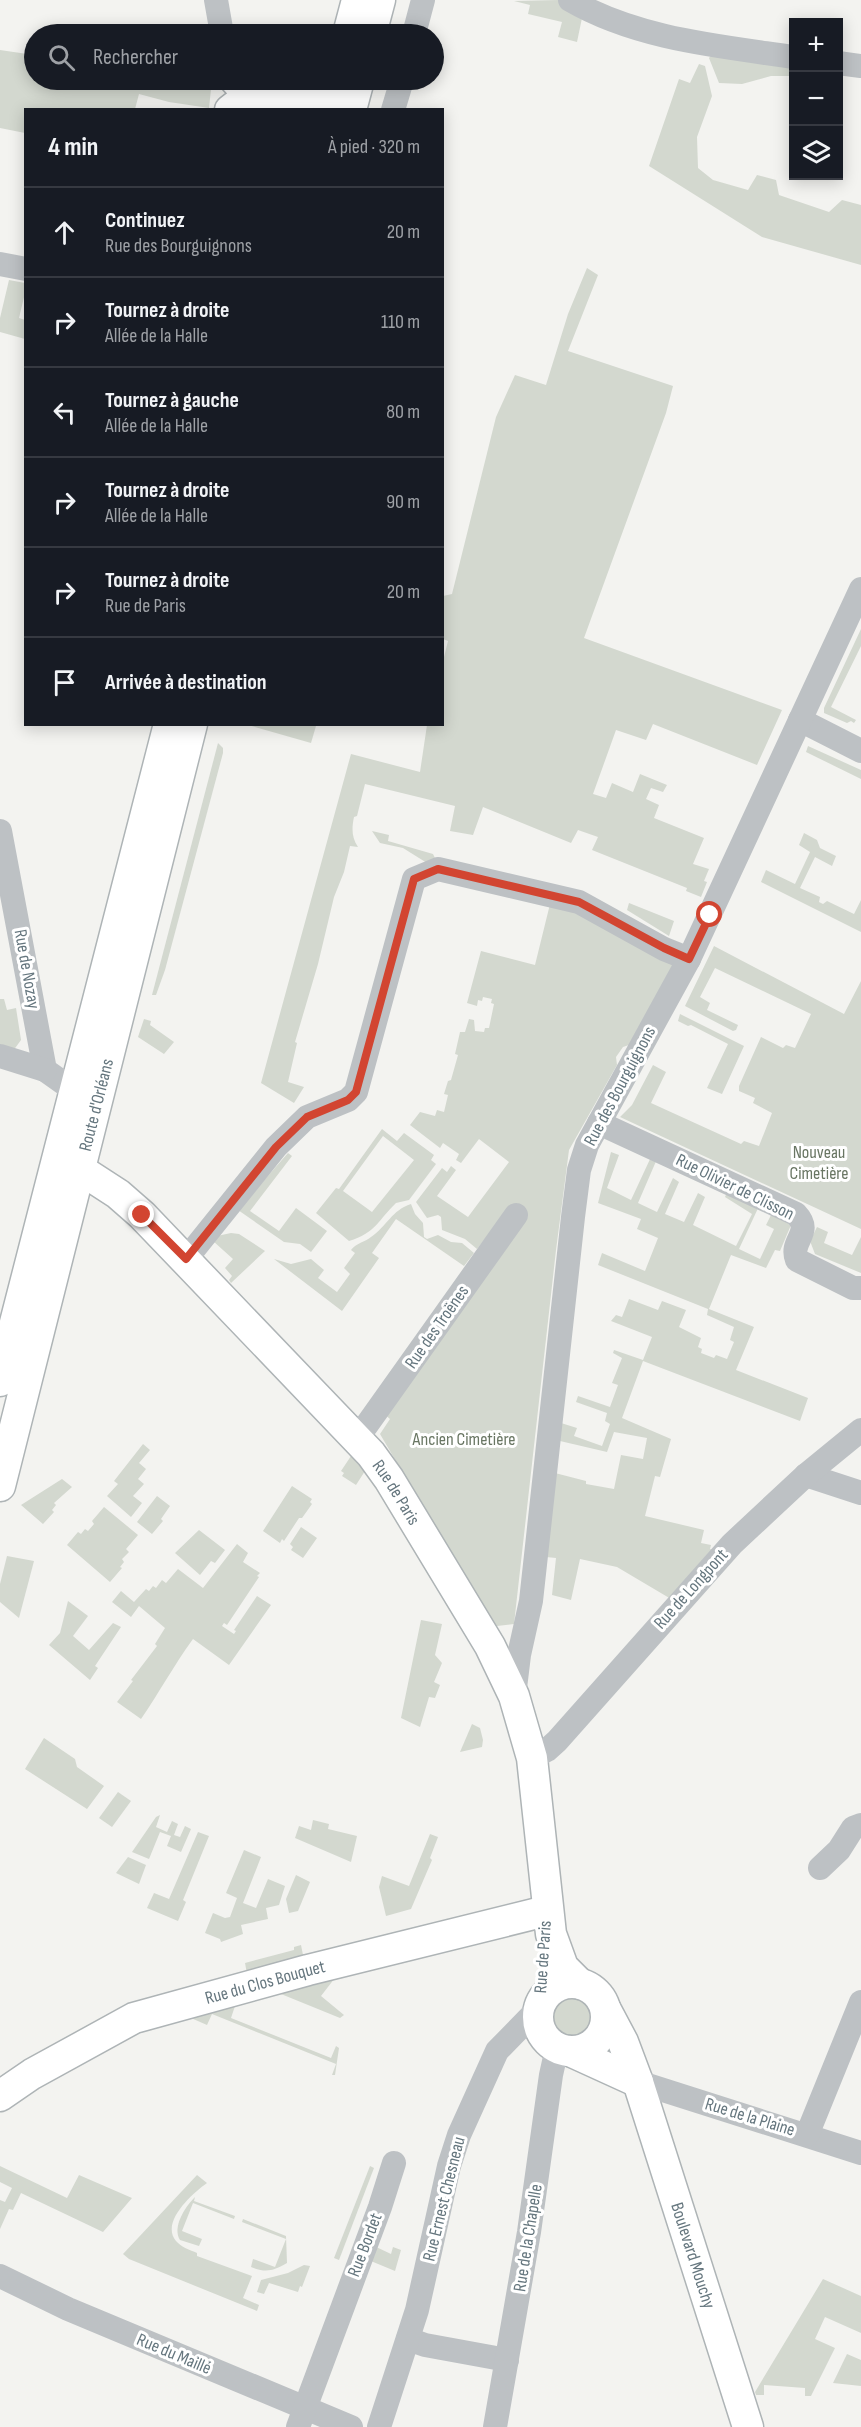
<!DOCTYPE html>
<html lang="fr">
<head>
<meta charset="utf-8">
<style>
  body { margin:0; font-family:"Sofia Sans Condensed",sans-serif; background:#242831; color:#f1f3f6 }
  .controls { position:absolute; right:18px; top:18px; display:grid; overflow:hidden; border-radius:0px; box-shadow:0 3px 15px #0003 }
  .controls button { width:54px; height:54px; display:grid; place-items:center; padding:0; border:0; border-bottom:2px solid #363941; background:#171b24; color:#f1f3f6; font:30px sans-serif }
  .stop { position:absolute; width:18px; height:18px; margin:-14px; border:4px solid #d24531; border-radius:50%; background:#fff }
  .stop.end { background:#d24531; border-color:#fff; box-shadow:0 2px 6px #0008 }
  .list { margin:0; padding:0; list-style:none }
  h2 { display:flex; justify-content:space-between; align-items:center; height:78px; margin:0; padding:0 24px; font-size:26px }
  h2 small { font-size:20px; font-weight:400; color:#9ea1a6 }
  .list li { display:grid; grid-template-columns:39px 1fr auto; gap:18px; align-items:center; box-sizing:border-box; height:90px; padding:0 24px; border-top:2px solid #363941 }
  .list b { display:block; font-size:22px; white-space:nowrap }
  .list p { margin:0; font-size:20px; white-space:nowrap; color:#9ea1a6 }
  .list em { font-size:20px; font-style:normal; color:#9ea1a6 }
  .icon { flex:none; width:33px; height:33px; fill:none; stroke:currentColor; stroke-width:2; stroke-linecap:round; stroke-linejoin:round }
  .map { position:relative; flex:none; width:861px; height:2427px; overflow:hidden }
  .search { position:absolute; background:#171b24; box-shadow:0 3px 15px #0003; left:24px; top:24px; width:420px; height:66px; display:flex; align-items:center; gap:15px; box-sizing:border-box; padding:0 21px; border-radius:33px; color:#9ea1a6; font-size:22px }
  .panel { position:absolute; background:#171b24; box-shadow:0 3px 15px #0003; left:24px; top:108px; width:420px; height:618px; border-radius:0px }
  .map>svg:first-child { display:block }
  .green { fill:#d3d8cf; fill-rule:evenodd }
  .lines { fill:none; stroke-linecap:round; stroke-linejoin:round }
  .major-casing { stroke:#aeb4b6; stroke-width:33 }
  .minor { stroke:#bdc1c4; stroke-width:24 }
  .major { stroke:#fff; stroke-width:30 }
  .route { stroke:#d24531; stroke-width:8 }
  .labels { text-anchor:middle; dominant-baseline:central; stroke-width:6; stroke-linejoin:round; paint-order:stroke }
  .street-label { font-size:18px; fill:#65767e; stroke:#fff }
  .park-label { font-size:18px; fill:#697663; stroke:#fff }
</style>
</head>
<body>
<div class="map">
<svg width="861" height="2427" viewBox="0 0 861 2427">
  <rect width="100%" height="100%" fill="#f3f3f0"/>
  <g class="green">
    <polygon points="558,0 564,2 582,18 577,42 558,37 562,22 528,14 530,5 514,1"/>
    <polygon points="0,50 34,55 34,80 212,80 209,108 169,102 139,94 135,109 26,110 25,133 0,128"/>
    <polygon points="713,53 793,65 793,76 771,76 742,84 719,83 709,58"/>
    <polygon points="699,64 705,66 712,96 697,137 698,168 713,180 748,190 757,175 776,180 779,195 829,212 842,200 861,205 861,265 762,237 649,166 679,79 690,83"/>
    <path d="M587 268 598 275 568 351 673 386 666 413 584 638 782 710 757 765 653 724 646 740 616 730 593 794 606 798 612 783 633 792 640 774 667 785 663 792 651 788 646 799 659 805 654 818 704 838 693 864 709 869 704 881 707 882 701 897 686 891 687 888 592 850 598 837 578 830 571 843 483 807 473 835 450 831 455 806 365 784 357 816 354 817C352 827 351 837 358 847L350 846 344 872 334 897 318 964 295 1042 297 1043 288 1082 304 1087 294 1103 261 1083 351 754 420 772 427 725 442 724 443 661 448 641 443 639V596L452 594 496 417 515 375 546 385 568 314Z"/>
    <polygon points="9,280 25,283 25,293 19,318 25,320 25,339 0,332 0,318"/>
    <polygon points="861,629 861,646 831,707 856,720 854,723 851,721 847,723 824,713 824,708"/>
    <polygon points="307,724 316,726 311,743 248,725"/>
    <polygon points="218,743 223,748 223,753 165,970 156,995 152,995"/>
    <polygon points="808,746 861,770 861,779 806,752"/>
    <polygon points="372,831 389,835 388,841 433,854 436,860 427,863 403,848 380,843"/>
    <polygon points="804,833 817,840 820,848 836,856 832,866 815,857 800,888 820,897 819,902 823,904 827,901 854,914 861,900 861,932 761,882 766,870 795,884 810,852 799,845"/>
    <polygon points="551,900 675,961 629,1045 623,1047 616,1057 617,1065 569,1150 556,1250 514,1624 497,1626 487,1616 380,1434 390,1419 384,1414 508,1210 477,1249 465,1239 442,1230 441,1217 438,1215 427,1218 416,1202 442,1168 447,1172 451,1166 456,1170 437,1196 468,1217 509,1162 479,1139 461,1163 456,1160 459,1154 443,1143 440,1148 410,1125 420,1112 435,1116 437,1110 444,1112 448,1095 444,1094 448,1081 451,1080 458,1055 455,1054 460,1032 465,1032 469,1019 474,1020 475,1031 484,1032 485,1028 489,1028 494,1004 491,1003 492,999 483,997 482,1001 478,1000 477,1006 467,1003 481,951 535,965"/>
    <polygon points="629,903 674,921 669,936 627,910"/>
    <polygon points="714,946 844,1014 861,981 861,1229 620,1117 632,1105 653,1065 666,1072 651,1103 741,1144 744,1141 759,1146 772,1113 753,1103 755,1098 739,1091 739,1086 761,1037 783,1048 786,1045 795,1048 811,1014 715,968 700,997 710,1003 707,1010 738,1025 736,1030 733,1031 685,1006"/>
    <polygon points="0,999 4,999 7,1010 16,1008 21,1040 13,1051 0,1047"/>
    <polygon points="680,1014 744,1046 722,1094 707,1088 728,1044 691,1025 688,1026 678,1021"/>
    <polygon points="144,1019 151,1021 150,1025 174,1042 164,1054 138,1037"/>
    <path d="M382 1129 397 1141 404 1133 434 1155 431 1160 436 1164 409 1200 396 1203C378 1220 376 1233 349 1241L316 1213 336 1188 339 1189ZM383 1136 414 1160 372 1212 343 1191Z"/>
    <polygon points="611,1152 619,1155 607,1188 631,1200 651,1157 657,1159 638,1203 657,1212 673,1178 679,1182 665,1214 684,1222 698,1193 705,1197 693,1225 736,1246 752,1214 725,1197 728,1190 760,1204 739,1249 760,1259 774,1229 766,1225 773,1211 791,1225 780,1251 775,1250 766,1268 731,1255 709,1309 754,1327 736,1370 808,1398 800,1421 643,1361 622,1418 671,1439 660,1477 655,1476 645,1516 704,1530 701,1543 711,1545 710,1549 713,1550 671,1599 617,1567 580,1559 571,1600 552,1595 556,1558 546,1557 555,1473 586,1481 586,1484 614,1489 621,1455 643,1459 647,1438 614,1432 607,1452 560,1441 561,1423 577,1428 574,1436 602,1446 610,1424 605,1421 607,1413 576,1402 578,1396 610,1407 618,1385 612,1383 622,1358 613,1353 614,1350 643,1360 652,1337 611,1321 616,1315 622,1317 629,1299 658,1310 662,1301 686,1310 679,1327 701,1338 698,1347 702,1349 701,1353 714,1358 716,1355 727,1359 734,1342 730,1340 734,1327 707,1315 708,1309 598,1265 602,1253 645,1271 658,1238 637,1229 641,1219 598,1203"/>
    <polygon points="288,1153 292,1156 250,1211 279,1231 296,1208 327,1231 311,1252 300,1244 284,1242 238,1210"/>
    <path d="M411 1204 415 1214 423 1223 424 1237 427 1239 438 1235 451 1242 462 1243 474 1253 464 1266 396 1219 372 1253 379 1258 342 1311 274 1259 291 1264 311 1259 324 1270 318 1278 337 1292 350 1274 344 1268 355 1253 351 1250C356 1243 365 1242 371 1237 387 1226 392 1210 411 1204Z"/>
    <polygon points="817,1227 828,1232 824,1243 852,1255 861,1237 861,1273 815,1254 810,1241"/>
    <polygon points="231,1233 239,1234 265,1251 231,1283 229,1280 232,1276 225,1268 233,1259 213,1241 217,1236"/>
    <polygon points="143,1444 150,1450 139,1463 146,1469 138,1479 144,1484 133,1496 142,1503 131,1517 107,1496 118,1484 114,1481"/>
    <polygon points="351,1456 365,1471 356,1485 342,1476 344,1473 341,1471"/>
    <polygon points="62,1479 72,1487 54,1503 56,1505 52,1510 54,1512 43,1524 21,1505"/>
    <polygon points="292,1486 312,1499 310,1502 312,1504 302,1518 299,1518 284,1541 282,1539 280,1543 263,1531"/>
    <polygon points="157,1496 170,1506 161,1519 163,1521 152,1534 137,1522"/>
    <polygon points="104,1507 138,1535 126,1549 129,1552 122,1559 124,1562 120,1567 122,1568 110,1582 67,1545 78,1532 81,1534 85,1529 88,1531 94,1524 92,1521"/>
    <polygon points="301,1527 317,1538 303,1558 291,1550 293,1547 290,1544"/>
    <polygon points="199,1530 225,1550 215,1563 211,1561 200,1575 175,1553"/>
    <path d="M237 1544 248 1553 243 1562 260 1573 257 1576 259 1577 227 1625 224 1623 222 1626 234 1634 236 1631 234 1630 257 1596 271 1605 229 1665 193 1639C174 1665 159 1693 141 1719L117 1702 133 1681 131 1680 157 1646 155 1644 165 1628 139 1606 131 1617 112 1602 121 1591 134 1602 146 1589 149 1591 153 1586 156 1588 162 1580 166 1583 178 1569 203 1588Z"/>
    <polygon points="7,1556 34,1561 19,1618 0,1602 0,1584"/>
    <polygon points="68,1601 88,1616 73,1636 89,1650 113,1623 121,1627 95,1666 98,1668 90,1680 49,1645 60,1633"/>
    <polygon points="421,1620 442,1624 435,1655 442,1663 434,1682 440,1685 435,1698 429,1697 420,1727 401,1718"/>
    <polygon points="472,1724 480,1728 483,1740 482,1747 460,1752"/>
    <polygon points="44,1738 75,1759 77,1767 104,1786 87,1809 25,1769"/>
    <polygon points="118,1792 131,1801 112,1827 99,1818"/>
    <polygon points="160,1815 156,1827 167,1832 172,1821 178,1824 174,1835 180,1837 185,1826 191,1829 181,1852 167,1846 171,1836 160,1832 149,1859 132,1852 156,1817"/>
    <polygon points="313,1820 329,1824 328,1829 357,1836 351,1862 295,1838 299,1826 311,1830"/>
    <polygon points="198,1832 209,1836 183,1900 186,1902 178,1921 147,1908 154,1893 169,1899"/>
    <polygon points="430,1834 438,1837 430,1858 432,1860 411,1909 386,1916 379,1887 382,1876 409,1886"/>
    <polygon points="244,1850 261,1857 243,1903 256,1908 268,1879 285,1886 279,1905 266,1908 268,1919 241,1925 243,1934 221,1942 220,1939 205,1933 213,1913 225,1918 230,1917 237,1898 226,1893"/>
    <polygon points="128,1857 146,1865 139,1884 116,1873"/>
    <polygon points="296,1875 310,1882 298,1911 289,1913 286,1899"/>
    <polygon points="301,1945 304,1960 247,1974 245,1963 294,1950 294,1947"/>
    <polygon points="338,1974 321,1996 344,2015 340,2018 281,1994 279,1990"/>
    <circle cx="573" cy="2017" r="23"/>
    <polygon points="230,2004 235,2006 231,2018 331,2058 336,2046 339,2048 335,2075 332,2075 336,2064 212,2014 207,2025 191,2018"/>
    <polygon points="0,2166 67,2198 79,2175 132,2198 103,2232 21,2193 13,2210 9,2209 0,2229 0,2200 5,2202 12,2188 0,2182"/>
    <polygon points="370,2166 374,2168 339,2260 334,2258"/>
    <path d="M197 2175 207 2183C193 2193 160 2222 176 2241 181 2247 190 2250 197 2253V2256L252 2276 243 2298 259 2305 257 2311 129 2259 123 2254Z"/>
    <path d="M195 2197 194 2201 235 2216 234 2219 193 2203 182 2231 202 2239 199 2246 180 2240C172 2227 185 2207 195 2197Z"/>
    <path d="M243 2219 286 2236 287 2263C273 2271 266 2273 251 2267L253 2259 275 2267 286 2239 242 2222Z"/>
    <polygon points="372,2245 391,2254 393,2247 401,2250 395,2271 366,2259"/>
    <polygon points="304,2265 310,2266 302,2287 300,2286 298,2292 269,2283 264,2294 257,2292 261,2280 288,2273"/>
    <polygon points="823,2279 861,2296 861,2333 825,2317 815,2339 835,2348 811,2396 805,2396 805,2388 764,2385 764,2395 756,2395 755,2392"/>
    <polygon points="847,2354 861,2360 861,2386 833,2383"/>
  </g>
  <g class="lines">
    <defs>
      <g id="major">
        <polyline points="348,34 357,0"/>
        <polyline points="371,34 380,0"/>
        <path d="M235 80C248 97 280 107 300 99 308 95 315 86 321 80"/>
        <polyline points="230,110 239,103 267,99"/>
        <polyline points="328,110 336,80"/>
        <polyline points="351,110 359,80"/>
        <path id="s1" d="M81 1170 118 1194 142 1215 371 1454 389 1479 490 1646 514 1696 532 1758 551 1934 563 1967 580 1984"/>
        <polyline points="0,1381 169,724"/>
        <path id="s2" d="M0 1486 192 724"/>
        <circle cx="572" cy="2017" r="34"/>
        <path id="s3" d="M606 2010 623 2042 638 2082 748 2427"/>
        <polyline points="570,2051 638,2082"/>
        <path id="s4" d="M0 2096 32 2074 134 2018 308 1970 546 1911"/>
      </g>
    </defs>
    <use href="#major" class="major-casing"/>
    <g class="minor">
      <polyline points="216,0 222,34"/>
      <path d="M570 0C637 39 718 46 794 57"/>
      <polyline points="414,34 423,0"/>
      <polyline points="838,63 861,66"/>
      <polyline points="393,110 402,80"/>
      <polyline points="0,264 26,269"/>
      <polyline points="800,720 861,751"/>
      <polyline points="0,831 45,1070 76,1092"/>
      <polyline points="0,1056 45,1070"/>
      <path d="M599 1123 796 1214C814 1233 789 1240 797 1260L853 1288H861"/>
      <polyline points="186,1259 276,1147 307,1117 348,1100 356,1092 414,879 438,869 579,902 664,949 689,959"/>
      <polyline points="356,1437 366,1426 516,1215"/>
      <polyline points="806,1475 861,1493"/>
      <polyline points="514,1696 519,1655 531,1601 573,1217 579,1170 587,1145 689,959 861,589"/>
      <polyline points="532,1758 547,1750 557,1741 732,1544 806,1475 861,1430"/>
      <polyline points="820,1868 839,1850 853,1828 861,1825"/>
      <polyline points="638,2082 861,2153"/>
      <polyline points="807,2135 861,2002"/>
      <polyline points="0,2276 68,2309 351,2427"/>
      <polyline points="408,2339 425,2345 507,2360"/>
      <polyline points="298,2427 380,2207 394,2163"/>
      <polyline points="379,2427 417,2310 449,2166 459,2135 497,2051 538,2009"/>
      <polyline points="495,2427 529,2232 551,2075 557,2048"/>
    </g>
    <use href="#major" class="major"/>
  </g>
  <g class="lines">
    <polyline class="route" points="142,1215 186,1259 276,1147 307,1117 348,1100 356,1092 414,879 438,869 579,902 664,948 689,959 710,915"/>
  </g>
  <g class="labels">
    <g class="street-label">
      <text transform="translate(27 969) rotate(80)">Rue de Nozay</text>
      <text transform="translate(620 1086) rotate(-62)">Rue des Bourguignons</text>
      <text stroke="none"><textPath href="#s2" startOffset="393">Route d'Orléans</textPath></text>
      <text transform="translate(735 1187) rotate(26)">Rue Olivier de Clisson</text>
      <text transform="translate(437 1327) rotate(-55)">Rue des Troënes</text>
      <text stroke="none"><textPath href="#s1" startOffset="453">Rue de Paris</textPath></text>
      <text transform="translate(691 1589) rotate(-48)">Rue de Longpont</text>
      <text transform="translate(543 1957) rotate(-86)">Rue de Paris</text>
      <text stroke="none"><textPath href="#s4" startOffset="291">Rue du Clos Bouquet</textPath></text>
      <text transform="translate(750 2117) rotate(17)">Rue de la Plaine</text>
      <text transform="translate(444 2199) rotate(-76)">Rue Ernest Chesneau</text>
      <text transform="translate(528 2238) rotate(-81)">Rue de la Chapelle</text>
      <text transform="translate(365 2245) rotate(-69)">Rue Bordet</text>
      <text stroke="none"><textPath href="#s3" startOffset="261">Boulevard Mouchy</textPath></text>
      <text transform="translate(174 2354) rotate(23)">Rue du Maillé</text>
    </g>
    <g class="park-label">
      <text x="819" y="1152">Nouveau<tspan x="819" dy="21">Cimetière</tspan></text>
      <text x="464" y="1439">Ancien Cimetière</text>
    </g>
  </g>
</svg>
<div class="controls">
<button>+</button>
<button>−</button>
<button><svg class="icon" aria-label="layers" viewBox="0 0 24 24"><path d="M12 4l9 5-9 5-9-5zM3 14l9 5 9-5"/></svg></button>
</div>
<div class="stop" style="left:710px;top:915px"></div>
<div class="stop end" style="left:142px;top:1215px"></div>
<div class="search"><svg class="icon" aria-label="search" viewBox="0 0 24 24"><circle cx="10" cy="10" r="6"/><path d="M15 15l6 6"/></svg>Rechercher</div>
<section class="panel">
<h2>4 min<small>À pied · 320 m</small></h2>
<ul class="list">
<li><svg class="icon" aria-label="ahead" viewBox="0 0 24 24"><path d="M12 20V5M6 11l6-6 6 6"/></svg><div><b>Continuez</b><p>Rue des Bourguignons</p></div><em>20 m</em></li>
<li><svg class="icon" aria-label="right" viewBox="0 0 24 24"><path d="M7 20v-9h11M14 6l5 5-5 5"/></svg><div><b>Tournez à droite</b><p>Allée de la Halle</p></div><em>110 m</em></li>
<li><svg class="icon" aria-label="left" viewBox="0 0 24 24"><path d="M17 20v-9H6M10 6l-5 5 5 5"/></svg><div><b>Tournez à gauche</b><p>Allée de la Halle</p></div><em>80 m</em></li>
<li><svg class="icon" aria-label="right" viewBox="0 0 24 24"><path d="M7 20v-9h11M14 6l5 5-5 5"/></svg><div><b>Tournez à droite</b><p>Allée de la Halle</p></div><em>90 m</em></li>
<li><svg class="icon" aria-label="right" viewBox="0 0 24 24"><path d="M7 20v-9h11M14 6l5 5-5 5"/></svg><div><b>Tournez à droite</b><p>Rue de Paris</p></div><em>20 m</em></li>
<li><svg class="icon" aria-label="arrive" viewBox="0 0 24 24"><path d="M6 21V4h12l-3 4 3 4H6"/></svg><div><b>Arrivée à destination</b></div></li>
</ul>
</section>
</div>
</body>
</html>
